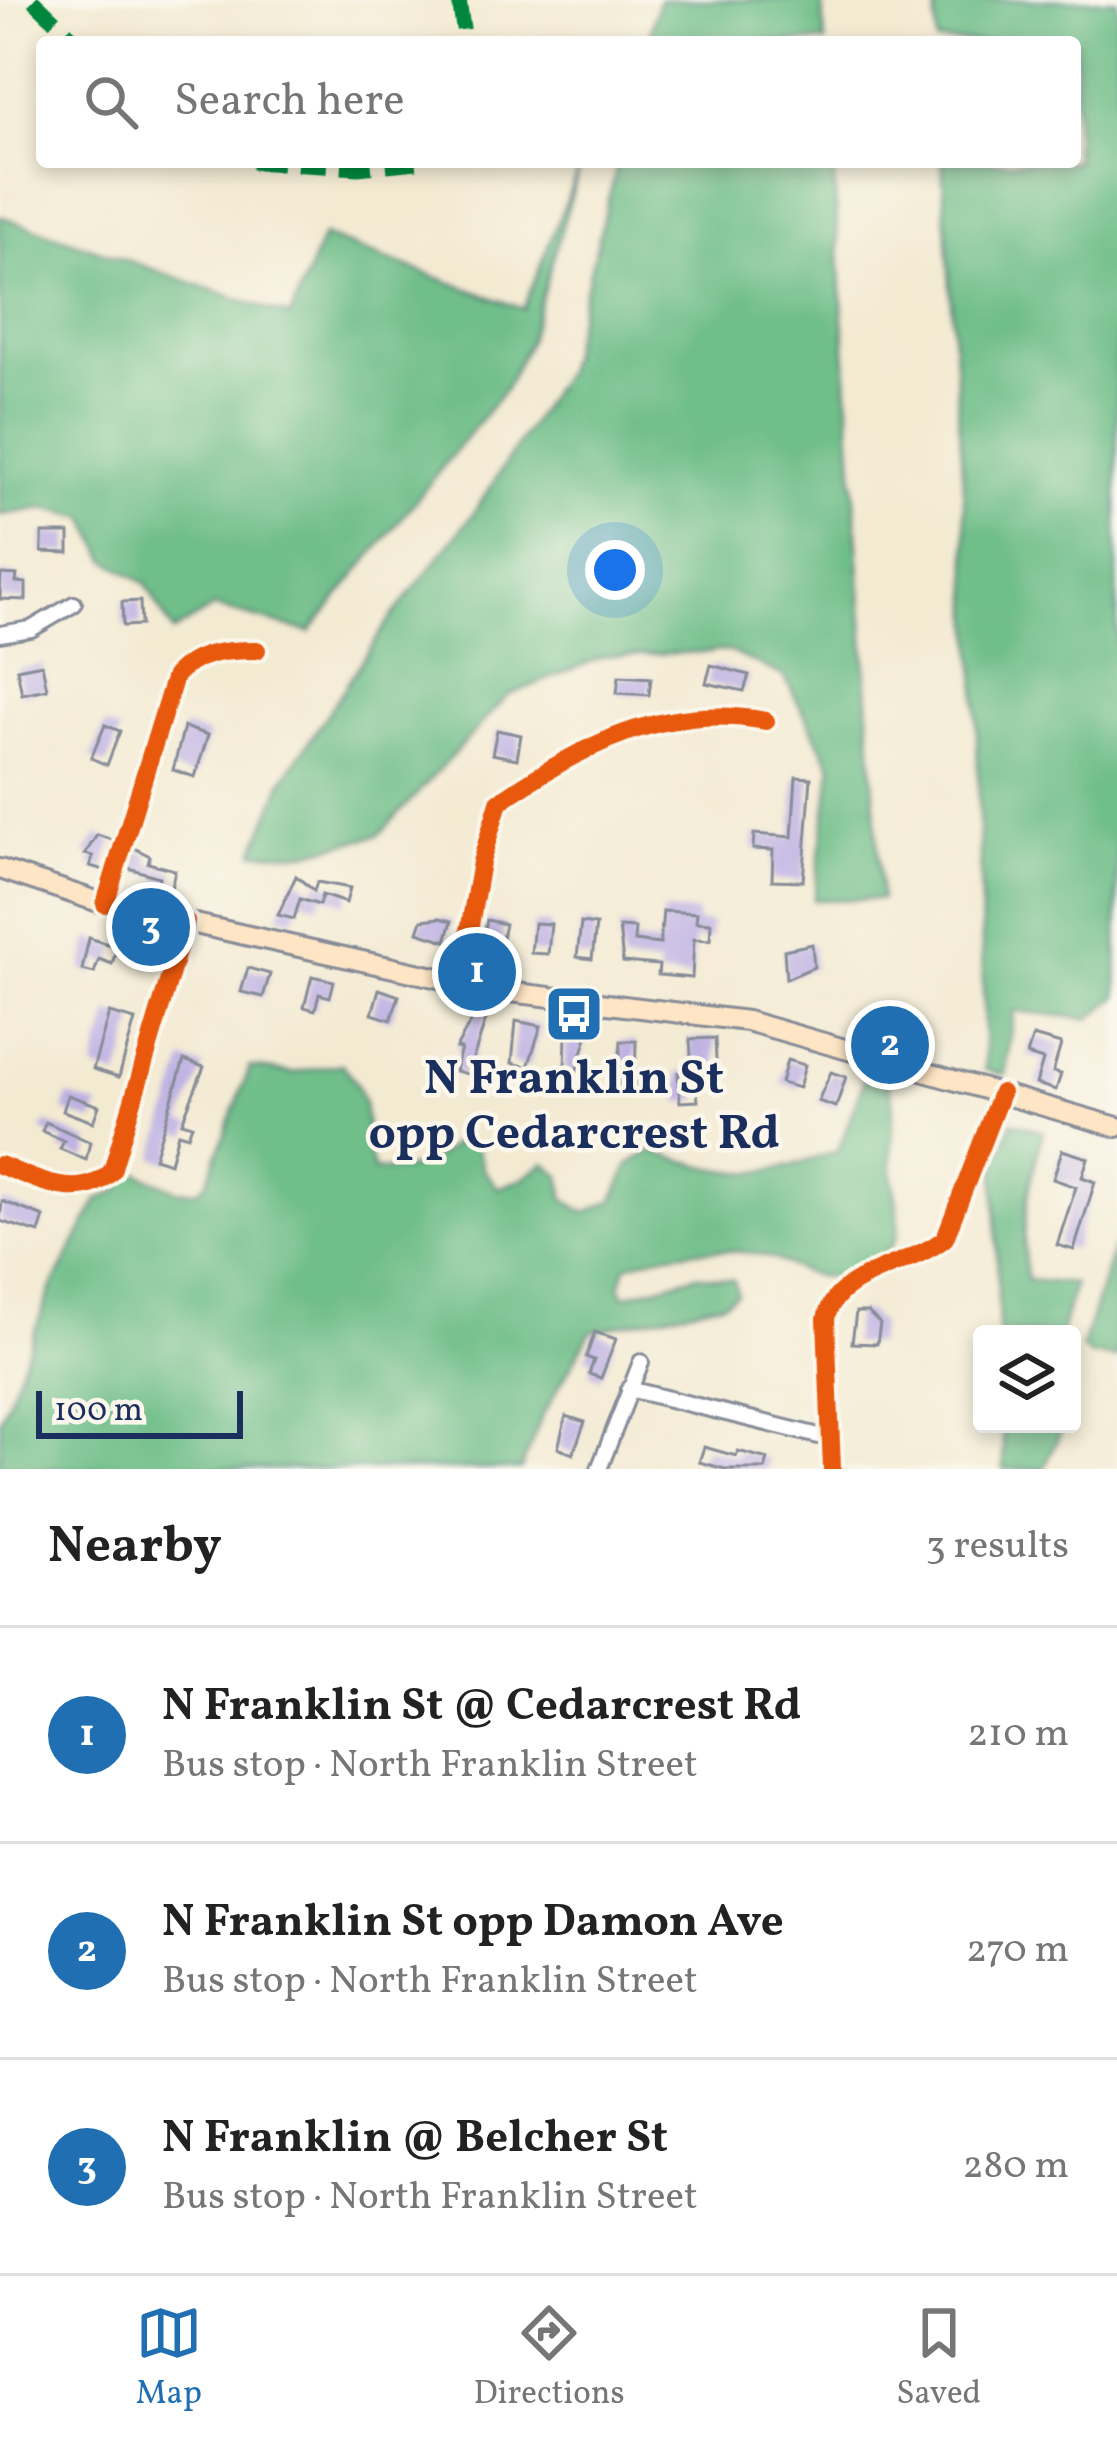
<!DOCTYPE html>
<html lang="en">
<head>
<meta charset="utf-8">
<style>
  body { margin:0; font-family:Vollkorn,serif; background:#f2f2f2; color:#222 }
  .controls { position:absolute; right:36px; bottom:36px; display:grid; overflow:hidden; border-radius:12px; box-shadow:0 6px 18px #0003 }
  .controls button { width:108px; height:108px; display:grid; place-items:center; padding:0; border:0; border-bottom:3px solid #e0e0e0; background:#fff; color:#222; font:60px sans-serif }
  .scale { position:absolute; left:36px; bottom:30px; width:207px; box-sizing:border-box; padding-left:12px; border:6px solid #1b2f5e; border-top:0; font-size:33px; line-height:42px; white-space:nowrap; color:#1b2f5e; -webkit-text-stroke:9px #fbf7ec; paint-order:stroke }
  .you { position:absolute; left:615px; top:570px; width:42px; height:42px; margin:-30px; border:9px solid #fff; border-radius:50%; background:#1a73e8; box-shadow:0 0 0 18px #1a73e833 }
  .badge { display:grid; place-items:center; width:78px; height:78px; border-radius:50%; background:#1f6fb2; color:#fff; font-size:39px; font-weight:700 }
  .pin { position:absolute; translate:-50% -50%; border:6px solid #fff; box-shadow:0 3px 12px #0006 }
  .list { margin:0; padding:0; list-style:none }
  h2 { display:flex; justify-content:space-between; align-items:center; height:156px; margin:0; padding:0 48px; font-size:51px }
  h2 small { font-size:39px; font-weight:400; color:#767676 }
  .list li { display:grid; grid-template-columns:78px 1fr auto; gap:36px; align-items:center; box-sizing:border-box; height:216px; padding:0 48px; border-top:3px solid #e0e0e0 }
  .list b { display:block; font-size:45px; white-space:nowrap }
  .list p { margin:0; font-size:39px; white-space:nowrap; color:#767676 }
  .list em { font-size:39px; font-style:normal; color:#767676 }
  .icon { flex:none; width:66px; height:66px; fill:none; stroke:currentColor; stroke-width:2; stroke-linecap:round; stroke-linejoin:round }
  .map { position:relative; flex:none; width:1117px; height:1469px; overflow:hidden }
  .search { position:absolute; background:#fff; box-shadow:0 6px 18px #0003; left:36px; right:36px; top:36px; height:132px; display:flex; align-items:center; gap:30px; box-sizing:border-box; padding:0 42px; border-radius:12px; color:#767676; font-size:45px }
  .sheet { height:804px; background:#fff }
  nav { display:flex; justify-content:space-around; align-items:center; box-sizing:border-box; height:168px; border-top:3px solid #e0e0e0; background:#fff; font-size:33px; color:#767676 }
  nav a { display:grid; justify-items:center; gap:6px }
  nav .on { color:#1f6fb2 }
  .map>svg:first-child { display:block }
  .forest { fill:#6fbe89; stroke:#457674; stroke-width:3 }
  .building { fill:#beb1e3 }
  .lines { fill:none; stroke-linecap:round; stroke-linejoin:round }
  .minor-casing { stroke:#878c98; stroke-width:20 }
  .secondary-casing { stroke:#878c98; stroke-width:24 }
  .minor { stroke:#fff; stroke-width:14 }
  .secondary { stroke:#fee5c5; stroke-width:18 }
  .quiet { stroke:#00873e; stroke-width:15; stroke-dasharray:30 15; stroke-linecap:butt }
  .cycleway-casing { stroke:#fbf7ec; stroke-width:26 }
  .cycleway { stroke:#e8590c; stroke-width:18 }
  .labels { text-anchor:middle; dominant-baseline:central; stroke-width:9; stroke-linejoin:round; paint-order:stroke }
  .poi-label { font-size:48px; font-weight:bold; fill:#1b2f5e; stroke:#fbf7ec }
</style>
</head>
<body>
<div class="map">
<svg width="1117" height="1469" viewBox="0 0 1117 1469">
  <rect width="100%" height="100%" fill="#fbf7ec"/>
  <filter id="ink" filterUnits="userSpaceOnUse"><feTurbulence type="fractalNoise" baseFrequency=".00833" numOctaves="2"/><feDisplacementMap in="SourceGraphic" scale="24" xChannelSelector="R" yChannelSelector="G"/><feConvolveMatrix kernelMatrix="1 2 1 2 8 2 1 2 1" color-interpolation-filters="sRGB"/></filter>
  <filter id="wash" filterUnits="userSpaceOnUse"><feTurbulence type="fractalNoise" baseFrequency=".004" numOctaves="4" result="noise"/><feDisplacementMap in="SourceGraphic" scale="48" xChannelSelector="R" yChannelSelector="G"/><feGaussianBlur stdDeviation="2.7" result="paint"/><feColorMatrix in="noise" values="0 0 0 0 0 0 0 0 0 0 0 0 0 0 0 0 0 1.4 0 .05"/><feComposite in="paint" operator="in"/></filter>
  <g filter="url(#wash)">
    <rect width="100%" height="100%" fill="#f3ead2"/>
    <g class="forest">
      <polygon points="659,0 822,0 825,42 648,42"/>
      <polygon points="935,0 1117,0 1117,997 1090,1019 1014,1011 1005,1075 985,1070 976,688 942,162 1075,162 1075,42 937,42"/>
      <polygon points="618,162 833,162 881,899 814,900 832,766 784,676 728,651 604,656 507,696 379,835 305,853 254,852 283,781 390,619 474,513 564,372"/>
      <polygon points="580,166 528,343 505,389 310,632 214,607 173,632 146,584 107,560 86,518 45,508 0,515 0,216 290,317 323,236 523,309"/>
      <path d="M342 1064C377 1102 360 1127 373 1170 409 1172 429 1167 456 1142L476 1145 483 1169 498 1188 523 1179 545 1163 561 1176 564 1199 585 1213 613 1200 630 1164 651 1151C740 1177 749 1182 838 1151L865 1077 887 1080C899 1111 889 1139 892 1171 893 1189 902 1216 897 1235 887 1265 841 1282 813 1275 795 1271 779 1258 761 1255 716 1246 668 1250 626 1266L620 1286 625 1296 697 1275 734 1280 737 1293 724 1302 591 1331 542 1416 521 1469H0V1421L51 1289 98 1200 118 1191 134 1171 178 1191H197L207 1182 250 1067 292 1073Z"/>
      <path d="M1012 1122 1043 1132C1029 1183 1019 1227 1027 1280L1074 1284 1061 1334H999L995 1169Z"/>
      <polygon points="1114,1246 1117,1358 1090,1355 1082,1347"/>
      <polygon points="1002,1424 1064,1424 1044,1469 1004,1469"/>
    </g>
    <g id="blocks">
      <g class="building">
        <polygon points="42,533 69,533 69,553 42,552"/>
        <polygon points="1,574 17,575 16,582 26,583 26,600 0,599"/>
        <polygon points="140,601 141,625 123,626 122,602"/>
        <polygon points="42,664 47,689 22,694 17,669"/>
        <polygon points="711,665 749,675 744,691 706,683"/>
        <polygon points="619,676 651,678 649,695 617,693"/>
        <polygon points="105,725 120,731 107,765 91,758"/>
        <polygon points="184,727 208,735 195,777 173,770"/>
        <polygon points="497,730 521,735 517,759 492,754"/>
        <polygon points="796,777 811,778 803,881 772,880 773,850 753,849 754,834 792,837"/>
        <polygon points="97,835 113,840 104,870 90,866 93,856 85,854"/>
        <polygon points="134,848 150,856 148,863 175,870 171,889 157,885 159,877 128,868"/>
        <polygon points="296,876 314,891 317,882 350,888 346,903 322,895 319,905 300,899 294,919 278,915"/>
        <polygon points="663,911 697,913 696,922 711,923 710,940 694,939 692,978 658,975 659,965 623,962 619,927 635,928 634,941 660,944"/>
        <polygon points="440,918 452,921 446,941 418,932 422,920"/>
        <polygon points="487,920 505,924 500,948 482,945"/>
        <polygon points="534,923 551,924 548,954 531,953"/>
        <polygon points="581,923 596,925 592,959 577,957"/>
        <polygon points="89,938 117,947 112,964 99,959 94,973 82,970"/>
        <polygon points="812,944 814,967 786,979 784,950"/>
        <polygon points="248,968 270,974 263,997 241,992"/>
        <polygon points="312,976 334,981 330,997 319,994 315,1010 304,1007"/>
        <polygon points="379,989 399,996 391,1020 372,1014"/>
        <polygon points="479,1007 489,1010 468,1074 455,1071 461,1049 456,1048"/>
        <polygon points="109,1013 135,1020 119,1077 93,1069"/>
        <polygon points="516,1021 541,1026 528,1067 512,1063"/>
        <polygon points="566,1032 587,1037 576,1072 565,1070"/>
        <polygon points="1033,1036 1061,1044 1053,1072 1061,1074 1056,1090 1036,1084 1043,1060 1027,1055"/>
        <polygon points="715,1038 717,1082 696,1083 698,1101 680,1102 678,1073 692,1072 690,1039"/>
        <polygon points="621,1041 636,1041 635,1092 617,1091"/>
        <polygon points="184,1060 204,1067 182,1122 192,1125 188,1136 178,1133 170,1163 154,1158"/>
        <polygon points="787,1060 805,1065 799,1088 781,1083"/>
        <polygon points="831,1072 846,1077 836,1107 818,1101"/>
        <polygon points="68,1095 99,1106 93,1122 63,1111"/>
        <polygon points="46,1122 90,1142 86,1160 60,1149 64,1141 42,1131"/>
        <polygon points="1062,1150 1088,1158 1082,1177 1095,1182 1074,1250 1057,1245 1076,1187 1053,1179"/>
        <polygon points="2,1201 44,1217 39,1233 0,1221"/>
        <polygon points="856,1312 868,1312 880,1324 877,1344 852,1343"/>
        <polygon points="595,1332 616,1339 601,1378 589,1374 594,1360 586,1357"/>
        <polygon points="566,1416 585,1422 573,1454 558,1448"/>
        <polygon points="704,1447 736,1456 738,1451 768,1459 765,1469 725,1469 699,1462"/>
      </g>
    </g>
  </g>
  <g filter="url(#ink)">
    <use href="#blocks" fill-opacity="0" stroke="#878c98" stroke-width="3"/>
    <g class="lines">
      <defs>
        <g id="minor">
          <polyline points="0,634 31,629 74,604"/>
          <path d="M105 904 175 676C197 652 225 650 257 650"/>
          <path d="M460 983 481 862 499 802C581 745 664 702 766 721"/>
          <path d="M0 1165C36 1179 81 1204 112 1171L186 922"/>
          <polyline points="629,1389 831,1439"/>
          <polyline points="599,1469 641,1362"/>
          <path d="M832 1469 826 1319C835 1271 912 1267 945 1238L1001 1093"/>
        </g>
        <polyline id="secondary" points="0,869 105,904 493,990 747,1021 1117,1127"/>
      </defs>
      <use href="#minor" class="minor-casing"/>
      <use href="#secondary" class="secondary-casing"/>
      <use href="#minor" class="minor"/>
      <use href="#secondary" class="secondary"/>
      <g class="quiet">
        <polyline points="33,0 77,42"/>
        <polyline points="459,0 465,42"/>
        <polyline points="252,162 358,168 418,162"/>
      </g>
      <defs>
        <g id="cycleway">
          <path d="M105 904 175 676C197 652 225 650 257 650"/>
          <path d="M460 983 481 862 499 802C581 745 664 702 766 721"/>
          <path d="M0 1165C36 1179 81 1204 112 1171L186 922"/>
          <path d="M832 1469 826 1319C835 1271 912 1267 945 1238L1001 1093"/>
        </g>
      </defs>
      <use href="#cycleway" class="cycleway-casing"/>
      <use href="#cycleway" class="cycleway"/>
    </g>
  </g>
  <defs>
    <symbol id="bus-square" viewBox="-11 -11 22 22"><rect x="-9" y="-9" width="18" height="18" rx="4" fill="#1f6fb2" stroke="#fbf7ec"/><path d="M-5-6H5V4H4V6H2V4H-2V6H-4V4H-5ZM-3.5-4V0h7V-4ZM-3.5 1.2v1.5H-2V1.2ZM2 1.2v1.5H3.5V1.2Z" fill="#fff"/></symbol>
  </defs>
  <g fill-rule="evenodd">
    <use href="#bus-square" x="541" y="981" width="66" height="66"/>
  </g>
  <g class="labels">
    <g class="poi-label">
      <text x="574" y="1080">N Franklin St<tspan x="574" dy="55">opp Cedarcrest Rd</tspan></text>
    </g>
  </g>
</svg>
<div class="controls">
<button><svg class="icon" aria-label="layers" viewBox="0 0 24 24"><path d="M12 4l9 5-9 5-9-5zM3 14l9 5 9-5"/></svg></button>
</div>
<div class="scale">100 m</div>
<div class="you"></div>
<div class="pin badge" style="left:477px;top:972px">1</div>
<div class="pin badge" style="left:890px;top:1045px">2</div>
<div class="pin badge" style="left:151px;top:927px">3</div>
<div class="search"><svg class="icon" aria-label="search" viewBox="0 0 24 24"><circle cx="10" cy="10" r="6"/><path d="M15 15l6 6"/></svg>Search here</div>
</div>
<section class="sheet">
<h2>Nearby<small>3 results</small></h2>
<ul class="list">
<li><span class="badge">1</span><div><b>N Franklin St @ Cedarcrest Rd</b><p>Bus stop · North Franklin Street</p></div><em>210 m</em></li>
<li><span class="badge">2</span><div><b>N Franklin St opp Damon Ave</b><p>Bus stop · North Franklin Street</p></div><em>270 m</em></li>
<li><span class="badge">3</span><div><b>N Franklin @ Belcher St</b><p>Bus stop · North Franklin Street</p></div><em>280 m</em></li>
</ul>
</section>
<nav>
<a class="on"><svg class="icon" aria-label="map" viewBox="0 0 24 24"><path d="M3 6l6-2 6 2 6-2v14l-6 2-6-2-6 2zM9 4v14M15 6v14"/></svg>Map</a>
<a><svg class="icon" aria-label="directions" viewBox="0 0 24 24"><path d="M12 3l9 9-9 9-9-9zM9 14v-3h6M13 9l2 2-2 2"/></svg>Directions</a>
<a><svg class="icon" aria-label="saved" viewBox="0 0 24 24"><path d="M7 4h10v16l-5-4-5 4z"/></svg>Saved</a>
</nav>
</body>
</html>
